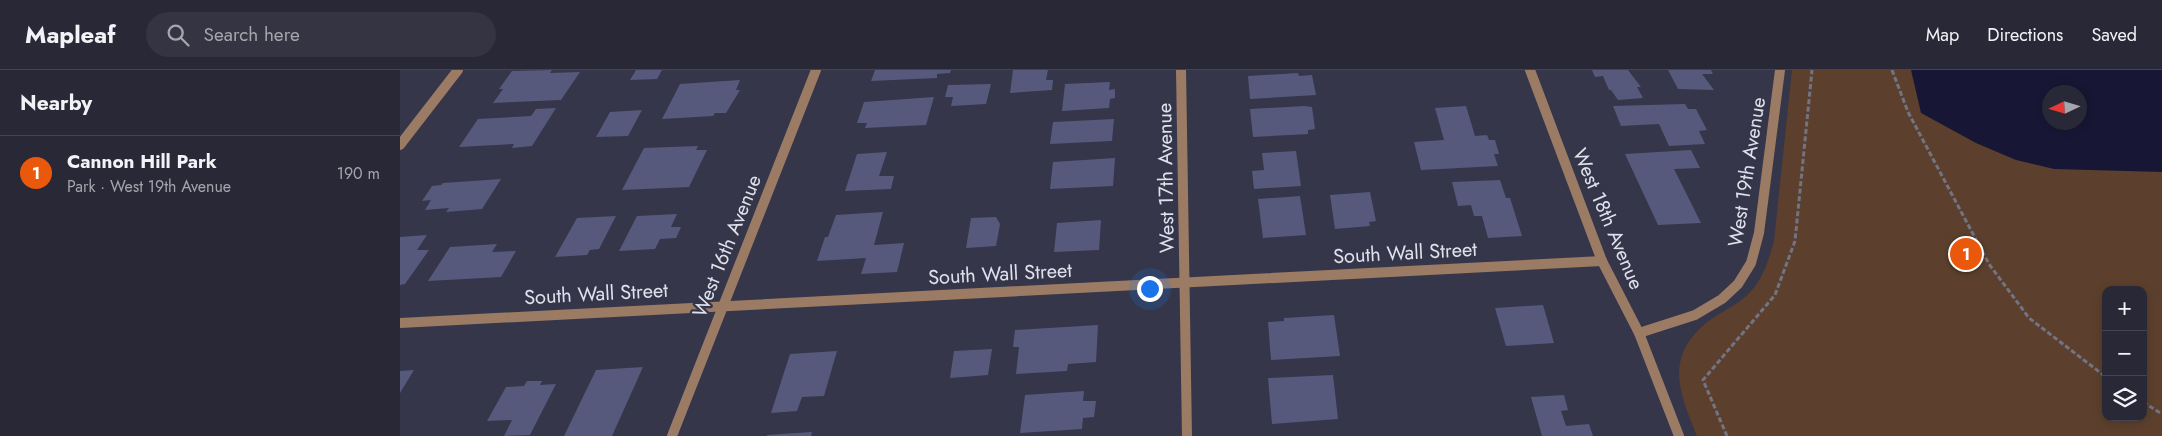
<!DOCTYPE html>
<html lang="en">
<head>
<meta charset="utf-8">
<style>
  body { margin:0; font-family:Jost,sans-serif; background:#343442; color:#f1f3f6 }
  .controls { position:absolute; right:15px; bottom:15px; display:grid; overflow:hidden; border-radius:10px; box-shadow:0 2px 8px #0003 }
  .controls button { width:45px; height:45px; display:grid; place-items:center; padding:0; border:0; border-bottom:1px solid #444452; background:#282837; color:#f1f3f6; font:25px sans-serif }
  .compass { position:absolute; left:1642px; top:15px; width:45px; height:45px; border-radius:50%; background:#282837; box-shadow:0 2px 8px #0003; rotate:266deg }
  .you { position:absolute; left:749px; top:218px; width:18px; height:18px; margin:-12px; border:4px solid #fff; border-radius:50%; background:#1a73e8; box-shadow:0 0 0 8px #1a73e833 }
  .badge { display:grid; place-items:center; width:32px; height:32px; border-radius:50%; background:#ea580c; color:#fff; font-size:16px; font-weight:700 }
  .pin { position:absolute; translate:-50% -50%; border:2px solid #fff; box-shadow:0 1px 5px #0006 }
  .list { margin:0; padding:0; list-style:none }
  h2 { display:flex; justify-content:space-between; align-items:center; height:65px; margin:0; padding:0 20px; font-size:21px }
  h2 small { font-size:16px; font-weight:400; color:#a5a6ad }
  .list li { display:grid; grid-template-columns:32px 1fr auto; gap:15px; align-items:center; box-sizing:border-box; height:75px; padding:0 20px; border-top:1px solid #444452 }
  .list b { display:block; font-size:19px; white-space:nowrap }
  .list p { margin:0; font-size:16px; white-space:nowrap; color:#a5a6ad }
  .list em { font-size:16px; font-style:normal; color:#a5a6ad }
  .icon { flex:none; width:28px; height:28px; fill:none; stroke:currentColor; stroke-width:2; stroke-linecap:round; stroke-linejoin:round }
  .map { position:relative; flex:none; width:1762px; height:366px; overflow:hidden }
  header { display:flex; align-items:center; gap:30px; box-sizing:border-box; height:70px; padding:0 25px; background:#282837; border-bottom:1px solid #444452 }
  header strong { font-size:24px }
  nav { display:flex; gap:28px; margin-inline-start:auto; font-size:18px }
  .search { width:350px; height:45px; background:#343442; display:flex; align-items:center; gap:12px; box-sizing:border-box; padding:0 18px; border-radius:28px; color:#a5a6ad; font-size:19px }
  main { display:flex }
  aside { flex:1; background:#282837 }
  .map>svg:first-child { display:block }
  .green { fill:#5c402d; fill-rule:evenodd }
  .water { fill:#171735; fill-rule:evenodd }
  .building { fill:#56597c }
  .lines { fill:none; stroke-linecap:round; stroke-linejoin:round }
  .path { stroke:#727484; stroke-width:3; stroke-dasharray:5 2.5; stroke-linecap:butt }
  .street { stroke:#9c7b65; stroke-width:10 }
  .labels { text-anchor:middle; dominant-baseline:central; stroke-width:4.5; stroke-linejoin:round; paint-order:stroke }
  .street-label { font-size:20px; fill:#dfe1ed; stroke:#353649 }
</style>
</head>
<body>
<header>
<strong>Mapleaf</strong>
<div class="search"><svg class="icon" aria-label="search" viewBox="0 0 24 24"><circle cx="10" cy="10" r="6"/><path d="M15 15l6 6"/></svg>Search here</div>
<nav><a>Map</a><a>Directions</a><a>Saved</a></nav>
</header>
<main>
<aside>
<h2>Nearby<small></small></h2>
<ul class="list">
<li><span class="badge">1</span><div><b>Cannon Hill Park</b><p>Park · West 19th Avenue</p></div><em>190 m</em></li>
</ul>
</aside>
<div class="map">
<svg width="1762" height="366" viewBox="0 0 1762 366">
  <rect width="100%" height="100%" fill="#353649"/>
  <path class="green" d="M1392 0H1762V366H1297C1280 324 1264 289 1305 254 1320 241 1339 236 1352 220 1364 207 1369 188 1374 171ZM1650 22H1680V52H1650ZM1706 220H1743V347H1706Z"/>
  <path class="water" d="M1511 0H1762V102L1654 99 1616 90 1576 73 1521 43ZM1650 22H1680V52H1650Z"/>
  <g class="building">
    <polygon points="152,0 150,3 180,2 161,30 93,33 103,19 99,19 112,1"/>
    <polygon points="236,0 262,0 257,9 230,10"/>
    <polygon points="475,0 551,0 550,3 537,4 537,8 471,11"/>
    <polygon points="613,0 648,0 646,10 653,10 652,20 610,23"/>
    <polygon points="1192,0 1228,0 1241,17 1237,17 1243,28 1218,30 1211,20 1209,20 1203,6 1195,7"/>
    <polygon points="1268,0 1311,0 1313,4 1302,4 1314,20 1278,19"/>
    <polygon points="898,3 899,6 912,5 916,25 850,29 848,6"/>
    <polygon points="340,10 336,20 340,20 326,43 315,43 313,46 262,49 280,14"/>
    <polygon points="710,12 709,20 715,19 715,28 710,29 709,38 662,41 665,14"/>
    <polygon points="591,14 586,34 551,36 553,27 545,27 548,15"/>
    <polygon points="534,27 526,55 465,58 467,53 457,53 464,32"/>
    <polygon points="1285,34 1288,39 1296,39 1307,60 1299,61 1305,74 1269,76 1259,54 1221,56 1213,36"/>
    <polygon points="904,36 912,37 915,59 908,60 908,64 853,67 850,39"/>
    <polygon points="1066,36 1075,66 1087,65 1089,70 1095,70 1099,84 1094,84 1098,96 1021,100 1014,72 1044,70 1035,38"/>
    <polygon points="156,38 132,76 112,78 114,74 59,77 78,49 131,46 136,39"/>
    <polygon points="242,40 228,66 196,67 210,42"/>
    <polygon points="714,49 712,71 650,74 653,52"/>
    <polygon points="298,76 296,80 307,80 289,117 222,120 244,78"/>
    <polygon points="1291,80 1300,98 1274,99 1301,153 1258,155 1225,84"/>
    <polygon points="896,81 901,116 854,119 852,101 864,100 862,83"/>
    <polygon points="487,82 479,106 494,106 491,119 445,121 457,84"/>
    <polygon points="715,88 713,116 650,119 653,92"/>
    <polygon points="101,109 82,139 46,142 49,138 25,140 31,130 22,131 32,116 41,115 43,113"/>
    <polygon points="1100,110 1106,128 1110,128 1122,166 1088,168 1082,146 1074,146 1071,135 1058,136 1052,112"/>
    <polygon points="970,122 976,151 969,152 970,156 935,159 930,125"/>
    <polygon points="900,126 906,165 863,168 858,129"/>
    <polygon points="483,142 474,175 504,173 497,202 461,204 466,188 417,191 425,167 428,167 436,145"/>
    <polygon points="277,144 271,157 281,157 276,168 260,169 255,179 219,181 237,146"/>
    <polygon points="216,146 199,179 190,180 187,185 155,187 177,148"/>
    <polygon points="596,147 600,154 596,176 566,178 571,148"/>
    <polygon points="701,150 699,180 654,182 657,153"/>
    <polygon points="27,165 17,180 29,180 5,214 0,215 0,167"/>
    <polygon points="97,174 92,182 116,181 101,207 28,211 50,177"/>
    <polygon points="1143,235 1154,273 1106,276 1095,238"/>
    <polygon points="934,245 940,286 871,290 868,252 884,251 884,248"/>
    <polygon points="698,255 696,292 668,294 667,301 616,304 619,277 613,277 615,260"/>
    <polygon points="592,279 588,305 550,308 554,281"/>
    <polygon points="437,281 424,326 402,327 397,341 371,343 390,284"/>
    <polygon points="243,297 212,366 164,366 196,300"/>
    <polygon points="14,300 0,323 0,301"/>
    <polygon points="933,305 938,349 872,354 868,308"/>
    <polygon points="127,311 142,311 140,315 156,314 130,365 104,366 112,350 87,351 106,317 124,316"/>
    <polygon points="684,321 683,331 696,331 694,347 683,348 682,359 620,363 625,325"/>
    <polygon points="1164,325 1168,340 1161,341 1166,356 1189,354 1193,366 1142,366 1131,327"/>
    <polygon points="412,362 411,366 367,366 367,365"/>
  </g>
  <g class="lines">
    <g class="path">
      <polyline points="1492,0 1508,42 1589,194 1629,248 1706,307"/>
      <polyline points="1743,332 1762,344"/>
      <polyline points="1327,366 1303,310 1375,225 1395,171 1412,0"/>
    </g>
    <g class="street">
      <polyline points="781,0 787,366"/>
      <polyline points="1130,0 1202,191 1239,263 1279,366"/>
      <polyline points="0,75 58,0"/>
      <polyline points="0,253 1202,191"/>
      <polyline points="1239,263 1295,245 1322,229 1338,214 1351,193 1359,163 1380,0"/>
      <polyline points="272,366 416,0"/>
    </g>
  </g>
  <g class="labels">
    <g class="street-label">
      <text transform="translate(1347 102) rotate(-81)">West 19th Avenue</text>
      <text transform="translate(766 108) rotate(-91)">West 17th Avenue</text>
      <text transform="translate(1208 149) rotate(67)">West 18th Avenue</text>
      <text transform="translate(327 176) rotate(-68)">West 16th Avenue</text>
      <text transform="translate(1005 183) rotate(-3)">South Wall Street</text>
      <text transform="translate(600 204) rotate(-3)">South Wall Street</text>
      <text transform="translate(196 224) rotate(-3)">South Wall Street</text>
    </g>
  </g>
</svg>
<div class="controls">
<button>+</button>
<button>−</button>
<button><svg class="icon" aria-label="layers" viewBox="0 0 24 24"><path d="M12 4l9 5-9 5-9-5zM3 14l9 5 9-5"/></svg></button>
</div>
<svg class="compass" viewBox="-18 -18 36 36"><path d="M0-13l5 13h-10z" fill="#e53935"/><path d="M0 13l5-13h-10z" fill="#a5a6ad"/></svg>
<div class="you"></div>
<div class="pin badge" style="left:1566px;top:184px">1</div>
</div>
</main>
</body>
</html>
